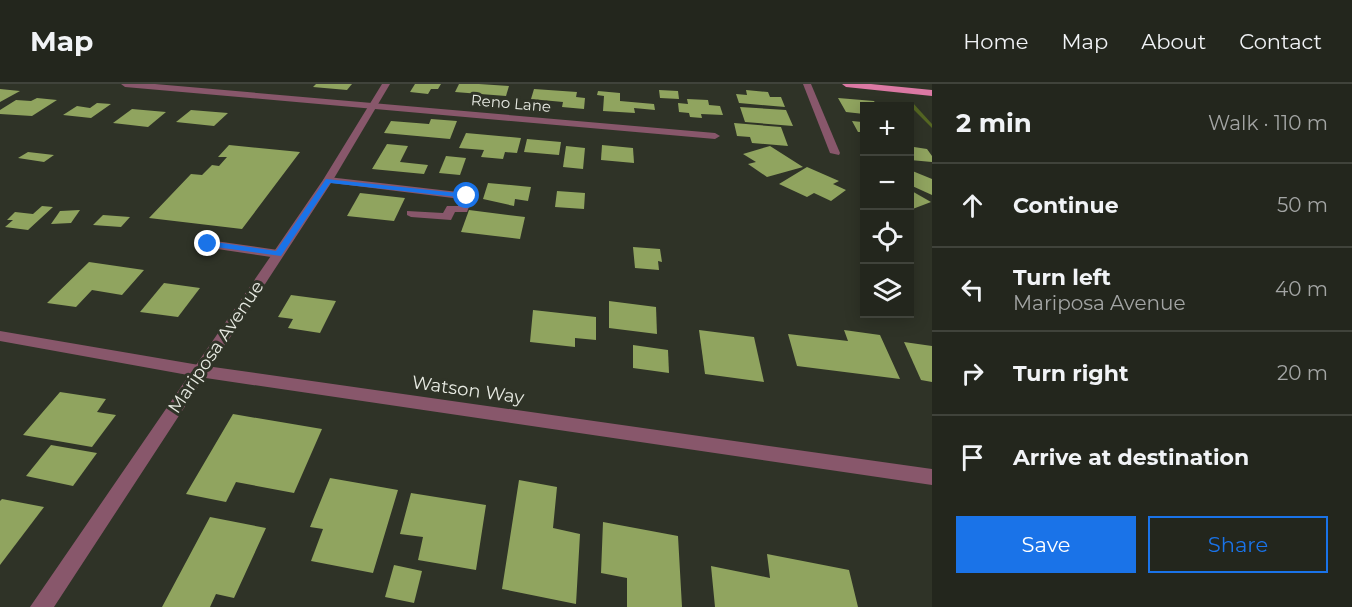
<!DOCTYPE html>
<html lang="en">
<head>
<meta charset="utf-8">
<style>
  body { margin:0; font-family:Montserrat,sans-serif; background:#2f322a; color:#f1f3f6 }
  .controls { position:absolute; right:18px; top:18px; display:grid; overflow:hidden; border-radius:0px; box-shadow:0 3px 15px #0003 }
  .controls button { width:54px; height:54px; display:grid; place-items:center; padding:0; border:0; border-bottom:2px solid #40433b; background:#23261d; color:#f1f3f6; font:30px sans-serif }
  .stop { position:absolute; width:18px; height:18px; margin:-14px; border:4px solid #1a73e8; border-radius:50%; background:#fff }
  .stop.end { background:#1a73e8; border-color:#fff; box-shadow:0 2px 6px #0008 }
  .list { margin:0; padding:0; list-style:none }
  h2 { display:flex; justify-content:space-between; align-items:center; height:78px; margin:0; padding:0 24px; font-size:26px }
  h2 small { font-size:20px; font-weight:400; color:#a3a5a4 }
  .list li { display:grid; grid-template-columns:39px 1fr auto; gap:18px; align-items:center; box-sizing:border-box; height:84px; padding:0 24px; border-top:2px solid #40433b }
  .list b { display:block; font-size:22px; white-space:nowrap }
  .list p { margin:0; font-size:20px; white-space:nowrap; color:#a3a5a4 }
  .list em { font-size:20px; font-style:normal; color:#a3a5a4 }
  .actions { display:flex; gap:12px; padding:18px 24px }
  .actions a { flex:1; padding:14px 0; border:2px solid #1a73e8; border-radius:0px; text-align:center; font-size:21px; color:#1a73e8 }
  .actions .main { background:#1a73e8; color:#fff }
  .icon { flex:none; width:33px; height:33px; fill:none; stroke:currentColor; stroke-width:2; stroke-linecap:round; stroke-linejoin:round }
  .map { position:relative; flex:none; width:932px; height:523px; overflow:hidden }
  header { display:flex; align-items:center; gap:36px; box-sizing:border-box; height:84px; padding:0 30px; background:#23261d; border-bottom:2px solid #40433b }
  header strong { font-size:28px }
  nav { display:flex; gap:33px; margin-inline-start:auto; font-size:21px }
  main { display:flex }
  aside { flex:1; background:#23261d }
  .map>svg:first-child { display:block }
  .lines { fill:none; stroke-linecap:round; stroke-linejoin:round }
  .stream { fill:#556723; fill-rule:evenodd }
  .building { fill:#90a45f }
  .service { fill:#88576b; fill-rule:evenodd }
  .minor { fill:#88576b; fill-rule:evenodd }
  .tertiary { fill:#88576b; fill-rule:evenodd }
  .primary { fill:#dc79a4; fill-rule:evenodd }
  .route { fill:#1a73e8 }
  .labels { text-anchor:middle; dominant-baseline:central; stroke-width:6; stroke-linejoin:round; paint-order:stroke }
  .far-street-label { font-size:15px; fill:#e7eae2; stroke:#2f3327 }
  .street-label { font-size:18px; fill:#e7eae2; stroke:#2f3327 }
</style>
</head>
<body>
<header>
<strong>Map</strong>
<nav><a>Home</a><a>Map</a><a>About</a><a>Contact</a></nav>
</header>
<main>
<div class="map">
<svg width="932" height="523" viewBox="0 0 932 523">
  <rect width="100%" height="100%" fill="#2f3327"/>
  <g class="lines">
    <polygon class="stream" points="908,18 912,18 932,40 932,44 908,20"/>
  </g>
  <g class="building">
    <polygon points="316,0 352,0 347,6 313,3"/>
    <polygon points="415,0 441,0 438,5 431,5 428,10 410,8"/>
    <polygon points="459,0 479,0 509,2 506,12 455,8"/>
    <polygon points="0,5 20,7 0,18"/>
    <polygon points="534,5 577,8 576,13 585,14 584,25 562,23 563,18 531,15"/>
    <polygon points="659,6 678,7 679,15 660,14"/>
    <polygon points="746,6 768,8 770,13 781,13 785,23 739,19 736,10 747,11"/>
    <polygon points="598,7 620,9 620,17 654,20 655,26 634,24 635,29 603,27 604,12 597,11"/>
    <polygon points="37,14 57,16 32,32 0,30 0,26 16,16 31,17"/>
    <polygon points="838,14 874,17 877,22 864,22 864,30 846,28"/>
    <polygon points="687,15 708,16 709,21 720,22 723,31 701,30 702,34 690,33 689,29 679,28 678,19 688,20"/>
    <polygon points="97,19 111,20 91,34 63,31 77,22 90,24"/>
    <polygon points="740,23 786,26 793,42 745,38"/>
    <polygon points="132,25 166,28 148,43 113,39"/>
    <polygon points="191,26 228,29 214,42 176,38"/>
    <polygon points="860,33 864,33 864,48 858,48 852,37 862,38"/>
    <polygon points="431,35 457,37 450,55 384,49 391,37 429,40"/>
    <polygon points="734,39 781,43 788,62 752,59 750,53 737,52"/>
    <polygon points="466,49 521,54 517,69 505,68 503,75 481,73 484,66 459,64"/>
    <polygon points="527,55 561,58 559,71 524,68"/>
    <polygon points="910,57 914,63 927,65 932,72 932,78 910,76"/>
    <polygon points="387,60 408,62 400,78 428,81 424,90 372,85"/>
    <polygon points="229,61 300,68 242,145 149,134 191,90 202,91 212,81 219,82 227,73 218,73"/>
    <polygon points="602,61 633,64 634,79 601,76"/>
    <polygon points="566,62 585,64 583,85 563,83"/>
    <polygon points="770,62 803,83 767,93 748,80 756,78 743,70"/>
    <polygon points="28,68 54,71 44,78 18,74"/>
    <polygon points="446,72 466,74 460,91 439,89"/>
    <polygon points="807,83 839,97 833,100 846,106 831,117 814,109 807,113 779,100"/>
    <polygon points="910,86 932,95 932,111 910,101"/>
    <polygon points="488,99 531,103 528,117 515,115 514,122 483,115"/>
    <polygon points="910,106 931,118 910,126"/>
    <polygon points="557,107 585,109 584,125 555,123"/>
    <polygon points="360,109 405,114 394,137 347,132"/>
    <polygon points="42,122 53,123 28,146 5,143 13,136 7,136 15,128 33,130"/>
    <polygon points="80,126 71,139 51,140 60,127"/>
    <polygon points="469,126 525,133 520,155 461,148"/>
    <polygon points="103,131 130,133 121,143 93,141"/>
    <polygon points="633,163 660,165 662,178 658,177 659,186 635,184"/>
    <polygon points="89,178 144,186 122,211 92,206 76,223 47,219"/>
    <polygon points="164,199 200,204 178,233 140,228"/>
    <polygon points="291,211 336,217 320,249 288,244 293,235 278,233"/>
    <polygon points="609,217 656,223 657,250 609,244"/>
    <polygon points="533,226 596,233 596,256 575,254 575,263 530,258"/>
    <polygon points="699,246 754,253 764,298 705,290"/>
    <polygon points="844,246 880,251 900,295 797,282 788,250 848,257"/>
    <polygon points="904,258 932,262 932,298 921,296"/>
    <polygon points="633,261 668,266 669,289 633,284"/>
    <polygon points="60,308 106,315 97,328 116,331 92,363 23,351"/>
    <polygon points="233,330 322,345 294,409 236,398 226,418 186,410"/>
    <polygon points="51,361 97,369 73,402 26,392"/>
    <polygon points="330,394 398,406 373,489 311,477 323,445 310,443"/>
    <polygon points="519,396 557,403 553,444 580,450 576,520 502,505"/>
    <polygon points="411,409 486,421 476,486 418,476 423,453 400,450"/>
    <polygon points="2,415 44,423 0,481 0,417"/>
    <polygon points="210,433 266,444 234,514 216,510 210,523 162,523"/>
    <polygon points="603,438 678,452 682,523 627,523 627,494 601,489"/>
    <polygon points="767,470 849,486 858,523 715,523 711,482 770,494"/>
    <polygon points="394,481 422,487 414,519 385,513"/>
  </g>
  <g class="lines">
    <g class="service">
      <polygon points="328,93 467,109 473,112 467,128 455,128 451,136 411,133 407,131 407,127 443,129 447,122 458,122 461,115 324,98 323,96"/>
      <polygon points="208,156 278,166 284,170 278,174 204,163 202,160"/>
    </g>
    <g class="minor">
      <polygon points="121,0 155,0 715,49 720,52 715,55 125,3"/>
      <polygon points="803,0 811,0 840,69 839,71 830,69"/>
      <polygon points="0,247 199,281 932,385 932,401 199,293 0,257"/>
    </g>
    <polygon class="tertiary" points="382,0 390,0 333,96 54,523 30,523 323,96"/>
    <polygon class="primary" points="842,0 871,0 932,6 932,12 846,3"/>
  </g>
  <polygon class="route" points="326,95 467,110 471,112 467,114 330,99 281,172 208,162 204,160 208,157 276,167"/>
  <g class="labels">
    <g class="far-street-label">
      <text transform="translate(511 19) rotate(5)">Reno Lane</text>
    </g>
    <g class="street-label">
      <text transform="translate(216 263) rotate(-56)">Mariposa Avenue</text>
      <text transform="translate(468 306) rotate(8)">Watson Way</text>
    </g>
  </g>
</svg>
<div class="controls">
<button>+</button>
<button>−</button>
<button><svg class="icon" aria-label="locate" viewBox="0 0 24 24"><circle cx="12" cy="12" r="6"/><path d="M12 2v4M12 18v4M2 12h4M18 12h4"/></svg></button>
<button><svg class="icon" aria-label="layers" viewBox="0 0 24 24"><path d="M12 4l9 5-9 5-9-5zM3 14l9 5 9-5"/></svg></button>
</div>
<div class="stop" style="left:467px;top:112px"></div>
<div class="stop end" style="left:208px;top:160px"></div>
</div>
<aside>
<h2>2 min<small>Walk · 110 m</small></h2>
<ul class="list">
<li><svg class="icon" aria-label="ahead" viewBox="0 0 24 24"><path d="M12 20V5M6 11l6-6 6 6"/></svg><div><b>Continue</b></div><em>50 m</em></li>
<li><svg class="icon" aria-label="left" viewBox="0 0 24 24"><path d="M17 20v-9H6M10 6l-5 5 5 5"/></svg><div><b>Turn left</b><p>Mariposa Avenue</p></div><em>40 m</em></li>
<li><svg class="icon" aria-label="right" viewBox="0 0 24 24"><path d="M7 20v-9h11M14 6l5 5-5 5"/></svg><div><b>Turn right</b></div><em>20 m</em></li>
<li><svg class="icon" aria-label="arrive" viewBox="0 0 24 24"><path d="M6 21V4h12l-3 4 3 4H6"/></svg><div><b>Arrive at destination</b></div></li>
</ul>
<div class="actions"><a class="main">Save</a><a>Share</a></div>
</aside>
</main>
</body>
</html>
